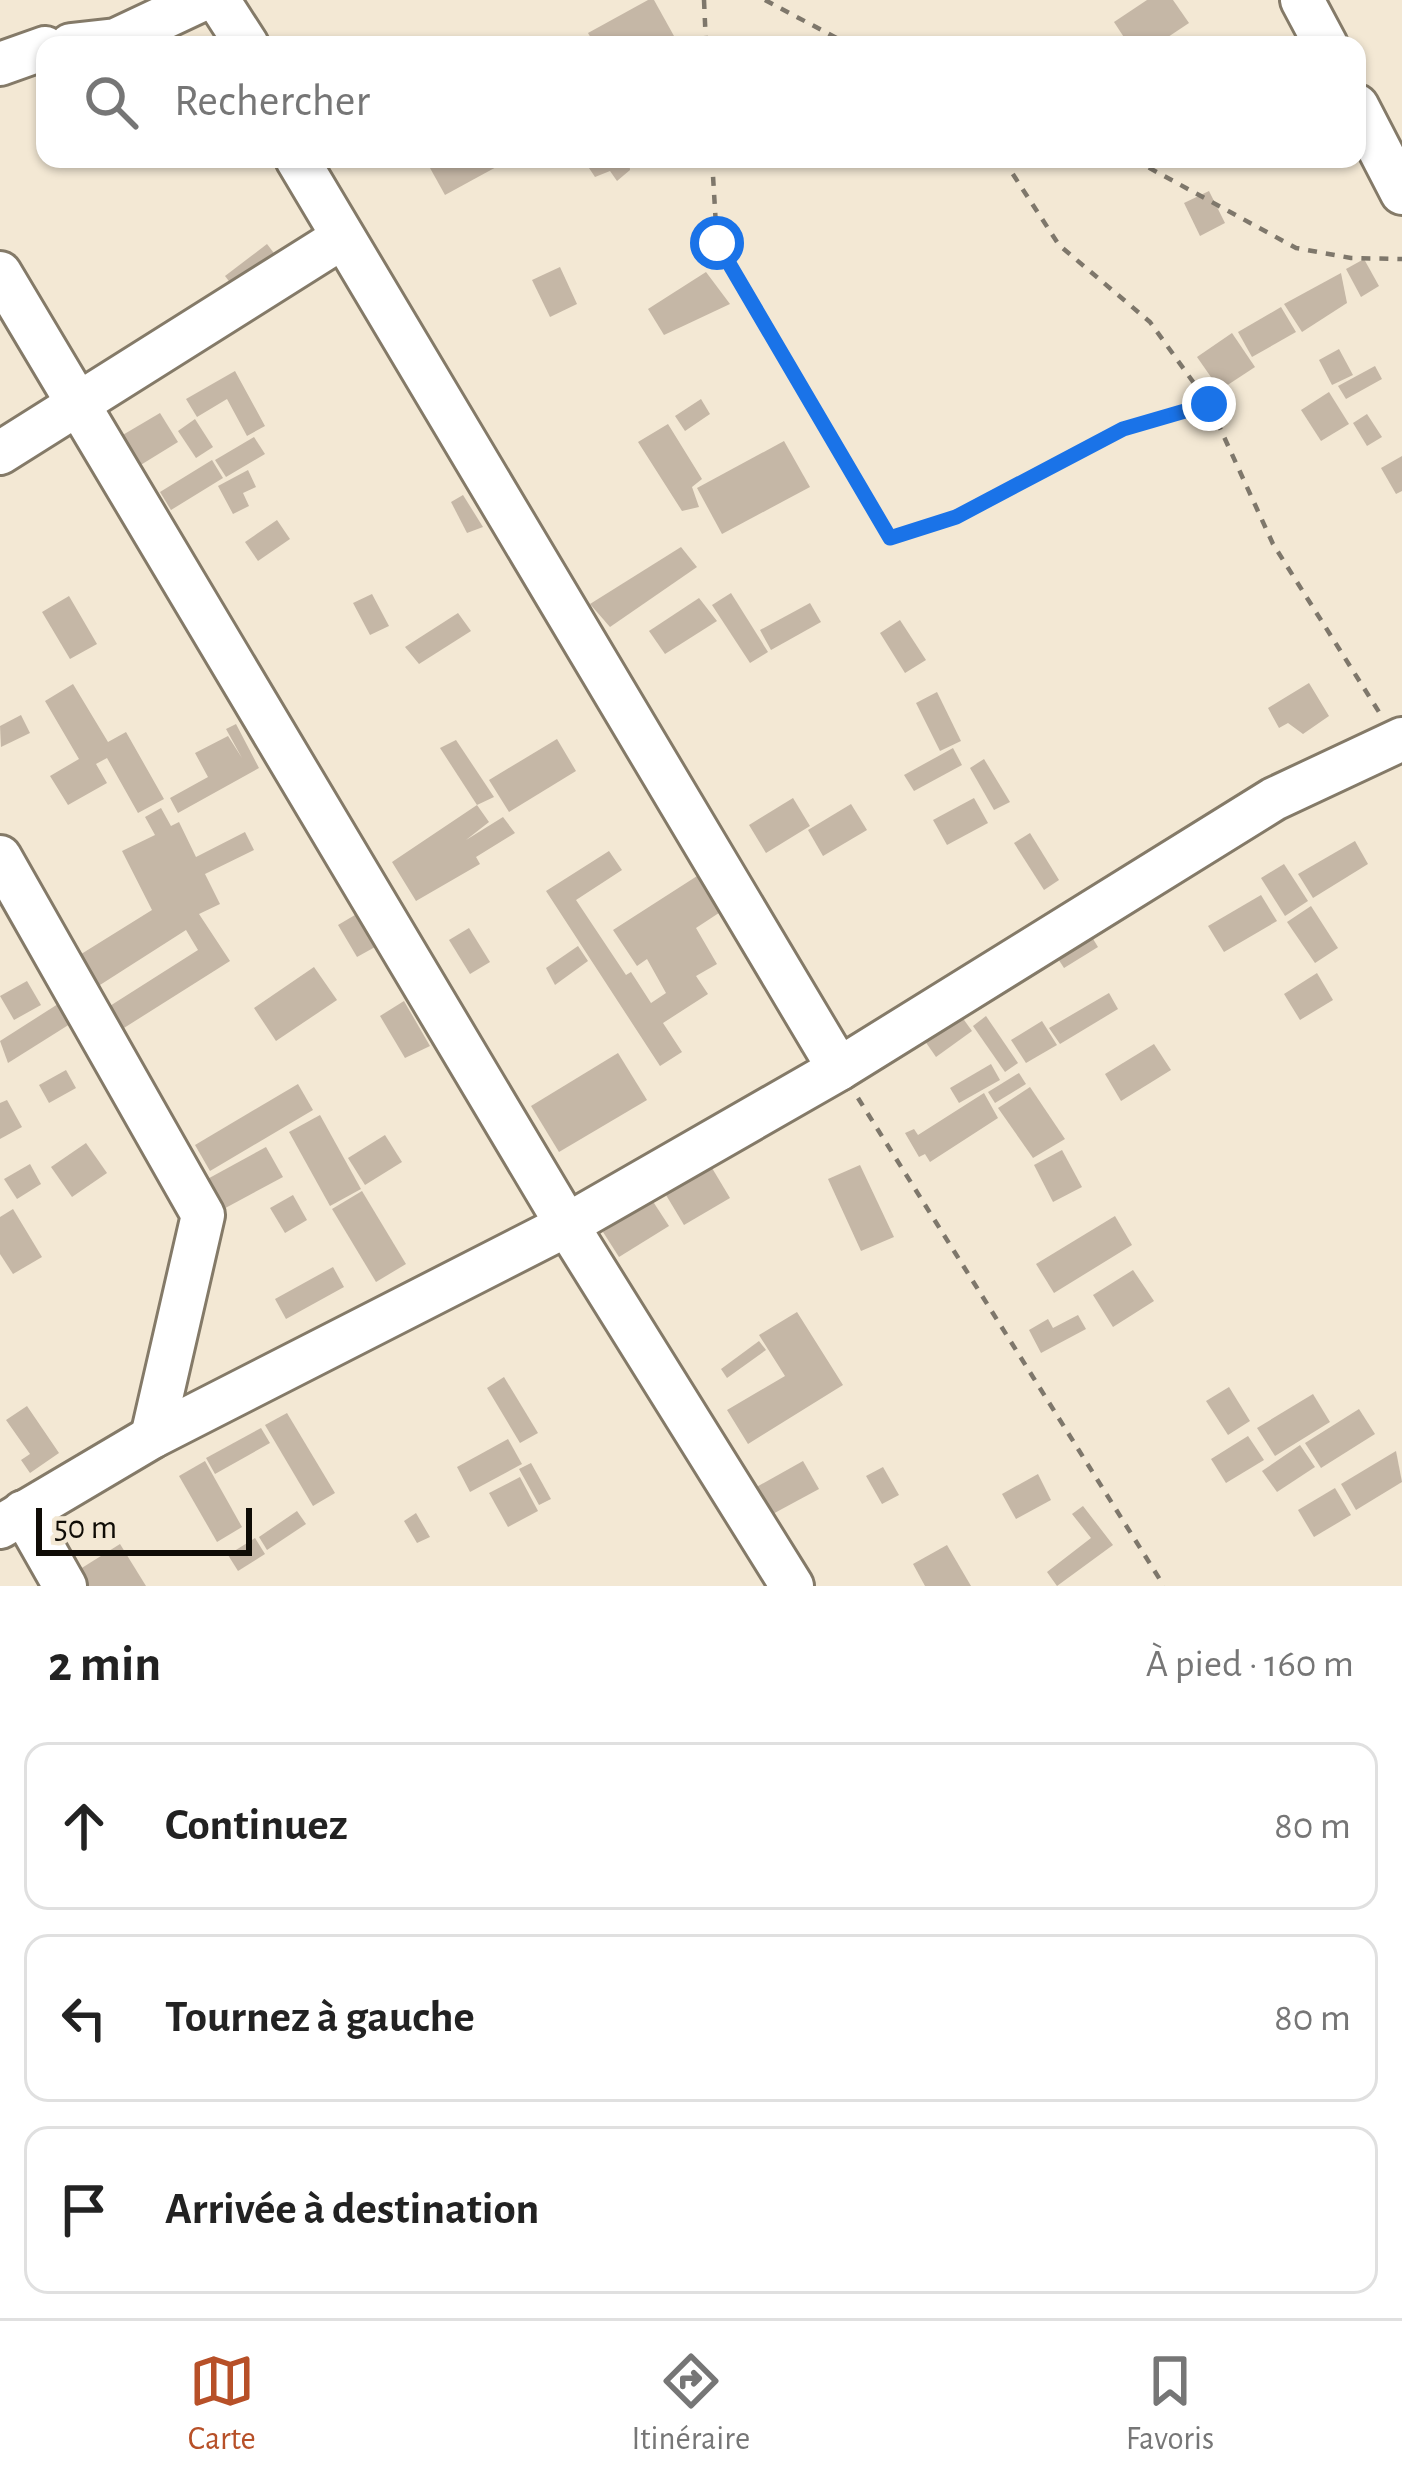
<!DOCTYPE html>
<html lang="fr">
<head>
<meta charset="utf-8">
<style>
  body { margin:0; font-family:"Alegreya Sans",sans-serif; background:#f2f2f2; color:#222 }
  .scale { position:absolute; left:36px; bottom:30px; width:216px; box-sizing:border-box; padding-left:12px; border:6px solid #0f0c06; border-top:0; font-size:33px; line-height:42px; white-space:nowrap; color:#0f0c06; -webkit-text-stroke:9px #f3e8d4; paint-order:stroke }
  .stop { position:absolute; width:36px; height:36px; margin:-27px; border:9px solid #1a73e8; border-radius:50%; background:#fff }
  .stop.end { background:#1a73e8; border-color:#fff; box-shadow:0 3px 12px #0008 }
  .list { margin:0; padding:0; list-style:none }
  h2 { display:flex; justify-content:space-between; align-items:center; height:156px; margin:0; padding:0 48px; font-size:51px }
  h2 small { font-size:39px; font-weight:400; color:#767676 }
  .list li { display:grid; grid-template-columns:78px 1fr auto; gap:36px; align-items:center; box-sizing:border-box; height:168px; margin:0 24px 24px; padding:0 24px; border:3px solid #e0e0e0; border-radius:24px }
  .list b { display:block; font-size:45px; white-space:nowrap }
  .list em { font-size:39px; font-style:normal; color:#767676 }
  .icon { flex:none; width:66px; height:66px; fill:none; stroke:currentColor; stroke-width:2; stroke-linecap:round; stroke-linejoin:round }
  .map { position:relative; flex:none; width:1402px; height:1586px; overflow:hidden }
  .search { position:absolute; background:#fff; box-shadow:0 3px 9px #0004; left:36px; right:36px; top:36px; height:132px; display:flex; align-items:center; gap:30px; box-sizing:border-box; padding:0 42px; border-radius:24px; color:#767676; font-size:45px }
  .sheet { height:732px; background:#fff }
  nav { display:flex; justify-content:space-around; align-items:center; box-sizing:border-box; height:168px; border-top:3px solid #e0e0e0; background:#fff; font-size:33px; color:#767676 }
  nav a { display:grid; justify-items:center; gap:6px }
  nav .on { color:#b75028 }
  .map>svg:first-child { display:block }
  .building { fill:#c5b7a6 }
  .lines { fill:none; stroke-linecap:round; stroke-linejoin:round }
  .minor-casing { stroke:#847a68; stroke-width:48 }
  .path { stroke:#7e776b; stroke-width:4.5; stroke-dasharray:9 9; stroke-linecap:butt }
  .minor { stroke:#fff; stroke-width:42 }
  .route { stroke:#1a73e8; stroke-width:15 }
</style>
</head>
<body>
<div class="map">
<svg width="1402" height="1586" viewBox="0 0 1402 1586">
  <rect width="100%" height="100%" fill="#f3e8d4"/>
  <g class="building">
    <polygon points="648,0 654,0 674,36 658,45 595,45 588,33"/>
    <polygon points="1147,0 1173,0 1189,23 1156,45 1129,45 1114,22"/>
    <polygon points="425,159 511,159 445,195"/>
    <polygon points="583,159 629,159 630,170 617,181 610,171 595,177"/>
    <polygon points="1209,191 1225,223 1200,236 1184,203"/>
    <polygon points="267,244 287,270 245,302 225,276"/>
    <polygon points="1364,259 1379,286 1361,297 1346,269"/>
    <polygon points="560,267 577,304 550,317 532,280"/>
    <polygon points="706,272 730,304 664,335 648,309"/>
    <polygon points="1341,273 1347,303 1302,332 1284,304"/>
    <polygon points="1281,307 1296,332 1252,357 1238,332"/>
    <polygon points="1232,333 1255,367 1220,390 1197,357"/>
    <polygon points="1339,349 1353,375 1332,385 1319,360"/>
    <polygon points="1375,366 1382,379 1346,399 1338,386"/>
    <polygon points="235,371 265,426 247,436 227,399 197,417 186,399"/>
    <polygon points="1329,392 1349,424 1321,441 1301,410"/>
    <polygon points="701,399 710,414 685,431 675,416"/>
    <polygon points="160,413 178,442 139,466 121,436"/>
    <polygon points="1367,414 1382,437 1367,446 1353,423"/>
    <polygon points="195,419 213,447 196,458 178,431"/>
    <polygon points="668,424 702,479 692,487 699,507 682,511 638,442"/>
    <polygon points="254,437 265,454 226,477 215,460"/>
    <polygon points="784,441 810,487 722,534 697,488"/>
    <polygon points="1402,456 1402,491 1396,494 1381,468"/>
    <polygon points="212,460 223,478 171,510 160,492"/>
    <polygon points="248,470 256,487 243,493 249,506 233,514 218,486"/>
    <polygon points="463,495 483,527 467,533 451,502"/>
    <polygon points="277,520 290,539 258,561 245,542"/>
    <polygon points="681,547 697,567 610,627 590,604"/>
    <polygon points="731,593 768,652 750,663 712,605"/>
    <polygon points="372,594 389,626 370,635 353,603"/>
    <polygon points="69,596 97,644 70,659 42,612"/>
    <polygon points="699,598 717,621 665,654 649,631"/>
    <polygon points="810,603 821,622 771,650 760,630"/>
    <polygon points="458,613 471,631 419,664 405,647"/>
    <polygon points="900,620 926,660 905,673 880,633"/>
    <polygon points="1309,683 1329,716 1303,734 1288,723 1279,728 1268,708"/>
    <polygon points="73,684 108,742 126,732 164,799 138,813 107,758 96,764 107,783 68,805 50,776 79,759 45,701"/>
    <polygon points="937,692 961,741 940,751 916,703"/>
    <polygon points="21,715 30,733 1,747 0,726"/>
    <polygon points="236,724 259,768 178,813 170,798 208,777 195,753 228,736 242,758 226,729"/>
    <polygon points="557,739 576,771 509,812 489,780"/>
    <polygon points="456,740 494,797 477,805 440,748"/>
    <polygon points="953,748 962,765 914,791 904,775"/>
    <polygon points="984,759 1010,802 994,810 970,768"/>
    <polygon points="793,798 810,826 766,853 749,825"/>
    <polygon points="974,798 988,823 947,845 933,820"/>
    <polygon points="851,804 867,830 823,856 808,830"/>
    <polygon points="477,805 489,822 466,840 503,817 515,833 476,857 480,864 416,901 392,862"/>
    <polygon points="161,808 171,826 179,822 196,857 245,832 254,850 205,874 220,904 199,914 230,961 116,1033 102,1011 198,950 186,930 89,992 70,961 152,910 122,851 155,835 145,817"/>
    <polygon points="1030,833 1059,880 1044,890 1014,843"/>
    <polygon points="1355,841 1368,864 1313,898 1298,874"/>
    <polygon points="609,851 622,870 576,900 626,975 631,972 651,1003 666,993 647,959 637,966 613,930 708,869 731,905 696,928 717,964 696,976 708,994 663,1023 682,1052 660,1066 546,891"/>
    <polygon points="1284,864 1308,901 1285,916 1261,878"/>
    <polygon points="1261,895 1277,921 1224,952 1208,926"/>
    <polygon points="1311,906 1338,948 1315,963 1287,922"/>
    <polygon points="355,915 375,947 357,957 338,925"/>
    <polygon points="469,928 490,962 470,974 449,940"/>
    <polygon points="1087,929 1098,947 1064,968 1053,951"/>
    <polygon points="578,946 588,961 555,985 546,968"/>
    <polygon points="314,967 337,1000 276,1041 254,1008"/>
    <polygon points="1317,973 1333,1000 1300,1020 1284,994"/>
    <polygon points="27,981 41,1005 14,1020 0,996"/>
    <polygon points="1109,993 1118,1009 1060,1044 1049,1028"/>
    <polygon points="404,1001 430,1046 405,1058 380,1016"/>
    <polygon points="58,1004 70,1024 8,1063 0,1041"/>
    <polygon points="954,1006 972,1031 936,1057 918,1031"/>
    <polygon points="986,1016 1018,1063 1005,1072 973,1026"/>
    <polygon points="1042,1021 1057,1045 1026,1063 1011,1040"/>
    <polygon points="1154,1044 1171,1070 1121,1101 1105,1074"/>
    <polygon points="618,1053 647,1100 559,1152 531,1106"/>
    <polygon points="991,1064 1000,1080 959,1103 950,1088"/>
    <polygon points="66,1070 76,1088 49,1103 39,1085"/>
    <polygon points="1019,1073 1026,1084 995,1103 988,1092"/>
    <polygon points="298,1084 313,1110 210,1171 195,1145"/>
    <polygon points="1030,1087 1065,1139 1033,1158 998,1108"/>
    <polygon points="984,1093 998,1118 930,1162 925,1154 919,1157 905,1133 914,1129 918,1135"/>
    <polygon points="7,1100 22,1127 0,1139 0,1103"/>
    <polygon points="320,1115 361,1189 330,1206 289,1132"/>
    <polygon points="385,1135 402,1162 365,1185 348,1158"/>
    <polygon points="86,1143 107,1173 72,1197 51,1167"/>
    <polygon points="266,1147 283,1177 218,1212 202,1182"/>
    <polygon points="1062,1150 1082,1187 1053,1202 1034,1165"/>
    <polygon points="30,1164 41,1184 17,1199 4,1179"/>
    <polygon points="860,1165 894,1237 861,1251 828,1179"/>
    <polygon points="712,1168 730,1198 684,1225 666,1195"/>
    <polygon points="362,1191 406,1264 376,1282 332,1209"/>
    <polygon points="293,1195 307,1220 285,1233 270,1208"/>
    <polygon points="652,1200 669,1226 619,1257 603,1232"/>
    <polygon points="13,1209 42,1257 13,1274 0,1254 0,1217"/>
    <polygon points="1115,1216 1132,1245 1054,1293 1036,1264"/>
    <polygon points="333,1267 344,1287 286,1319 275,1299"/>
    <polygon points="1133,1270 1154,1301 1113,1327 1093,1295"/>
    <polygon points="797,1312 843,1385 748,1444 727,1410 785,1376 759,1335"/>
    <polygon points="1078,1315 1086,1329 1041,1353 1029,1330 1048,1319 1053,1328"/>
    <polygon points="759,1341 766,1350 727,1378 721,1369"/>
    <polygon points="504,1377 538,1433 520,1443 487,1388"/>
    <polygon points="1229,1387 1250,1421 1228,1435 1206,1401"/>
    <polygon points="1313,1394 1330,1422 1275,1456 1257,1428"/>
    <polygon points="27,1406 59,1453 30,1473 21,1460 30,1454 6,1420"/>
    <polygon points="1359,1409 1375,1434 1321,1468 1305,1443"/>
    <polygon points="287,1413 335,1493 313,1506 265,1425"/>
    <polygon points="261,1428 270,1443 215,1474 206,1458"/>
    <polygon points="1248,1436 1264,1460 1226,1483 1211,1459"/>
    <polygon points="508,1439 522,1464 470,1492 457,1467"/>
    <polygon points="1300,1445 1315,1467 1277,1492 1262,1471"/>
    <polygon points="1396,1451 1402,1482 1356,1510 1341,1484"/>
    <polygon points="205,1461 242,1527 217,1542 179,1476"/>
    <polygon points="803,1461 819,1489 769,1516 753,1489"/>
    <polygon points="531,1463 551,1499 539,1505 519,1469"/>
    <polygon points="883,1467 899,1495 882,1504 866,1476"/>
    <polygon points="1038,1474 1051,1500 1016,1519 1002,1494"/>
    <polygon points="520,1477 538,1511 508,1527 489,1493"/>
    <polygon points="1335,1488 1351,1515 1314,1537 1298,1510"/>
    <polygon points="1083,1506 1113,1545 1057,1586 1047,1572 1091,1538 1072,1514"/>
    <polygon points="297,1511 306,1524 267,1550 259,1537"/>
    <polygon points="416,1513 430,1537 417,1543 404,1521"/>
    <polygon points="255,1538 265,1554 238,1571 228,1555"/>
    <polygon points="120,1544 146,1586 86,1586 77,1571"/>
    <polygon points="947,1545 971,1586 925,1586 913,1564"/>
  </g>
  <g class="lines">
    <defs>
      <g id="minor">
        <polyline points="218,0 247,45"/>
        <polyline points="1302,0 1326,45"/>
        <polyline points="71,45 116,40 201,0"/>
        <polyline points="0,64 45,48"/>
        <polyline points="1357,106 1402,193"/>
        <polyline points="297,159 839,1069"/>
        <polyline points="0,273 567,1225 792,1586"/>
        <polyline points="0,453 340,239"/>
        <polyline points="0,857 203,1215 152,1437"/>
        <polyline points="23,1512 65,1586"/>
        <polyline points="0,1527 152,1437 567,1225 839,1069 1274,799 1402,739"/>
      </g>
    </defs>
    <use href="#minor" class="minor-casing"/>
    <g class="path">
      <polyline points="704,0 706,45"/>
      <polyline points="765,0 844,42 863,45"/>
      <polyline points="712,159 717,243 890,538 956,517 1123,429 1209,404"/>
      <polyline points="1003,159 1059,245 1150,322 1209,404 1273,544 1379,712"/>
      <polyline points="1133,159 1296,248 1351,258 1402,259"/>
      <polyline points="858,1098 1164,1586"/>
    </g>
    <use href="#minor" class="minor"/>
  </g>
  <g class="lines">
    <polyline class="route" points="717,243 890,538 956,517 1123,429 1209,404"/>
  </g>
</svg>
<div class="scale">50 m</div>
<div class="stop" style="left:717px;top:243px"></div>
<div class="stop end" style="left:1209px;top:404px"></div>
<div class="search"><svg class="icon" aria-label="search" viewBox="0 0 24 24"><circle cx="10" cy="10" r="6"/><path d="M15 15l6 6"/></svg>Rechercher</div>
</div>
<section class="sheet">
<h2>2 min<small>À pied · 160 m</small></h2>
<ul class="list">
<li><svg class="icon" aria-label="ahead" viewBox="0 0 24 24"><path d="M12 20V5M6 11l6-6 6 6"/></svg><div><b>Continuez</b></div><em>80 m</em></li>
<li><svg class="icon" aria-label="left" viewBox="0 0 24 24"><path d="M17 20v-9H6M10 6l-5 5 5 5"/></svg><div><b>Tournez à gauche</b></div><em>80 m</em></li>
<li><svg class="icon" aria-label="arrive" viewBox="0 0 24 24"><path d="M6 21V4h12l-3 4 3 4H6"/></svg><div><b>Arrivée à destination</b></div></li>
</ul>
</section>
<nav>
<a class="on"><svg class="icon" aria-label="map" viewBox="0 0 24 24"><path d="M3 6l6-2 6 2 6-2v14l-6 2-6-2-6 2zM9 4v14M15 6v14"/></svg>Carte</a>
<a><svg class="icon" aria-label="directions" viewBox="0 0 24 24"><path d="M12 3l9 9-9 9-9-9zM9 14v-3h6M13 9l2 2-2 2"/></svg>Itinéraire</a>
<a><svg class="icon" aria-label="saved" viewBox="0 0 24 24"><path d="M7 4h10v16l-5-4-5 4z"/></svg>Favoris</a>
</nav>
</body>
</html>
